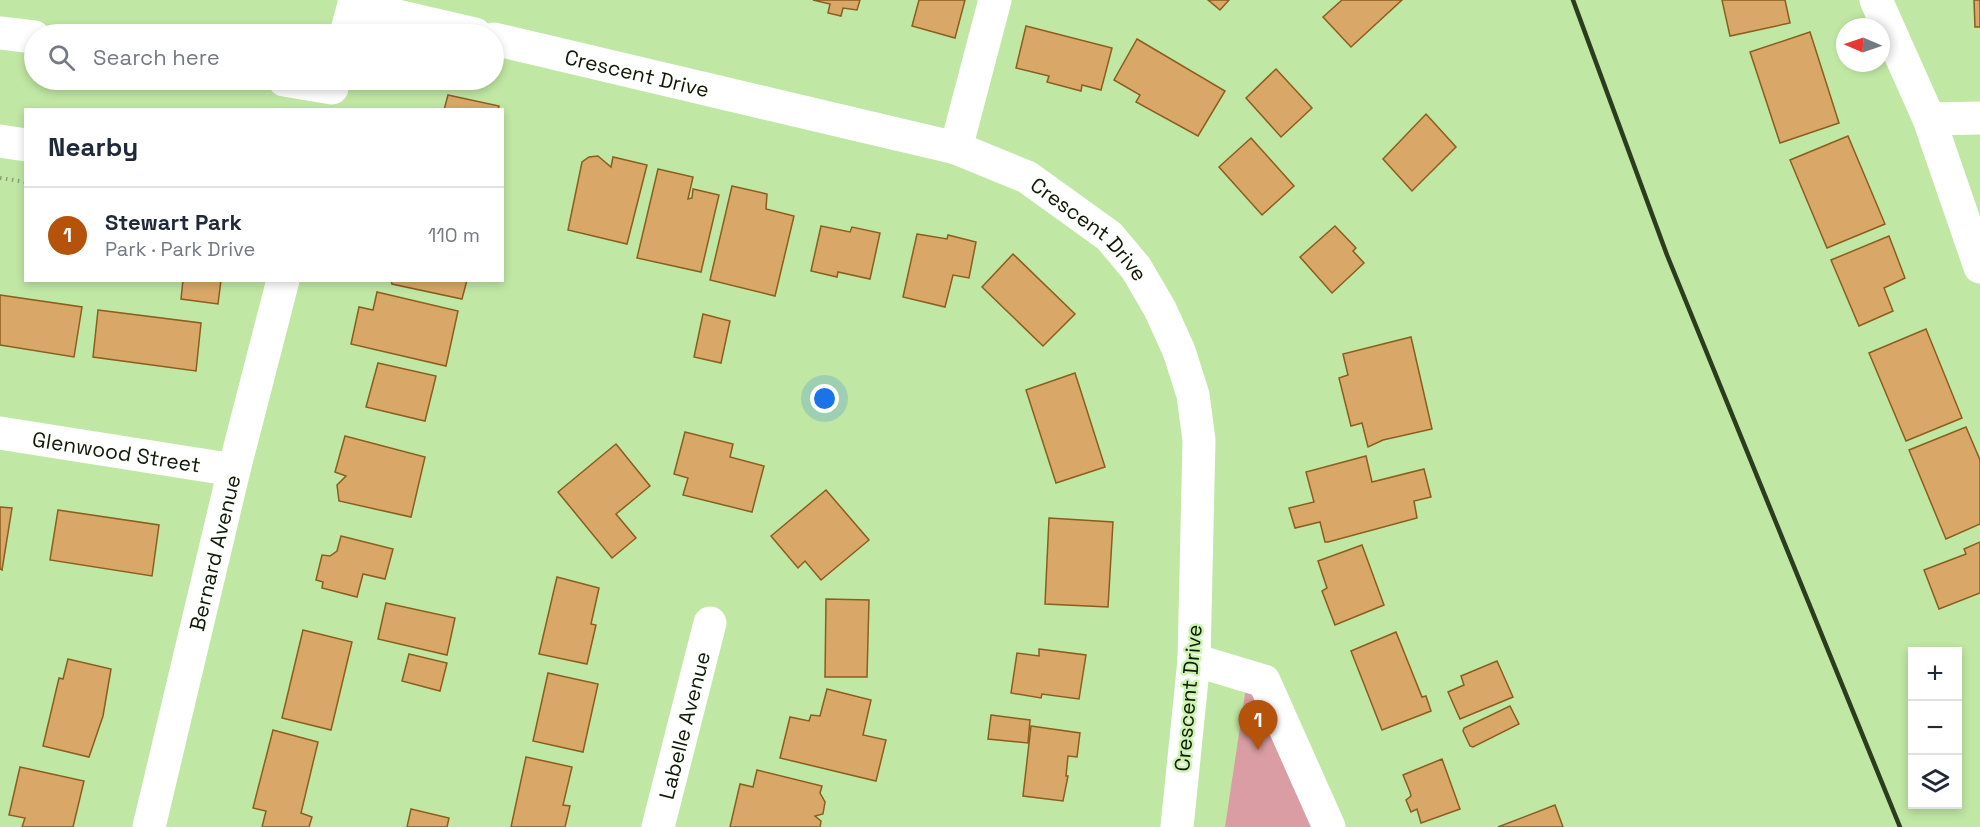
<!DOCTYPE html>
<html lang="en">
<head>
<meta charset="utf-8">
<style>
  body { margin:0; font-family:"Space Grotesk",sans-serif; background:#f2f2f3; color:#1f2937 }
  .controls { position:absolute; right:18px; bottom:18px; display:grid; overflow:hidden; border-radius:0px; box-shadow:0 3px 9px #0003 }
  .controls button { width:54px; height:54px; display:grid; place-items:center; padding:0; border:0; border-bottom:2px solid #e0e1e3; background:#fff; color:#1f2937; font:30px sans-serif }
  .compass { position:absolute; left:1836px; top:18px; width:54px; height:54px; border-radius:50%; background:#fff; box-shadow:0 3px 9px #0003; rotate:272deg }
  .you { position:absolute; left:825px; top:399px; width:21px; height:21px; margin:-15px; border:4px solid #fff; border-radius:50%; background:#1a73e8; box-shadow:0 0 0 9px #1a73e833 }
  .badge { display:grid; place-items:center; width:39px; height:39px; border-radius:50%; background:#b45309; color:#fff; font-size:20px; font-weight:700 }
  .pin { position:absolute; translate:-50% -50px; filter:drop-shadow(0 2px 3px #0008) }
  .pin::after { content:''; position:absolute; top:32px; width:21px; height:18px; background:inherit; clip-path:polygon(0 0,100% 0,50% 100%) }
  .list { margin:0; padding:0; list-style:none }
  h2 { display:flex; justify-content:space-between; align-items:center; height:78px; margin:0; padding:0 24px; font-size:26px }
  h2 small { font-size:20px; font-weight:400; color:#747a83 }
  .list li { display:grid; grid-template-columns:39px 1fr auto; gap:18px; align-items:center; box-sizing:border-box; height:96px; padding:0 24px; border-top:2px solid #e0e1e3 }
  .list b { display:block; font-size:22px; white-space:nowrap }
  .list p { margin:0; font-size:20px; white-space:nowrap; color:#747a83 }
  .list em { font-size:20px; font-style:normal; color:#747a83 }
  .icon { flex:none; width:33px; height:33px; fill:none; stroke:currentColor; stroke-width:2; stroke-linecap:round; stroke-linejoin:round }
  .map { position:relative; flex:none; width:1980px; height:827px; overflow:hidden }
  .search { position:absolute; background:#fff; box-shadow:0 3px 9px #0003; left:24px; top:24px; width:480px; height:66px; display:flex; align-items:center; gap:15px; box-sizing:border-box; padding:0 21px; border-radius:33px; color:#747a83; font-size:22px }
  .panel { position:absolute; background:#fff; box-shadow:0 3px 9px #0003; left:24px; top:108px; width:480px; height:174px; border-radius:0px }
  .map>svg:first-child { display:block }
  .green { fill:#d99da3 }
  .building { fill:#d9a869; stroke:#8a5e1e; stroke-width:1.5 }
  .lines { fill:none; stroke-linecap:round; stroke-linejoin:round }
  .path { stroke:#85a26e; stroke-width:4; stroke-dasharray:1.5 4.5; stroke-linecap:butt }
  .minor { stroke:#fff; stroke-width:33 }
  .rail { stroke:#2c3d1e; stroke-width:4.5 }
  .labels { text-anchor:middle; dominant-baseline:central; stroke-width:5; stroke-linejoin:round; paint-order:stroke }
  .street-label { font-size:21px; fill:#0e1a03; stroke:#cef4b1 }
</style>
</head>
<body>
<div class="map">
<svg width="1980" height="827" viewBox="0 0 1980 827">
  <rect width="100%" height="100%" fill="#c1e7a4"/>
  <polygon class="green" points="1248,674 1312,827 1225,827"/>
  <g class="building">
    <polygon points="813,0 860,0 857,10 843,8 841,16 828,13 830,4"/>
    <polygon points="919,0 965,0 955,38 912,26"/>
    <polygon points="1208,0 1229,0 1220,10"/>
    <polygon points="1342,0 1402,0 1351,47 1323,17"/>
    <polygon points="1722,0 1785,0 1790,23 1730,36"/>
    <polygon points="1974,0 1980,0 1980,27 1975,27"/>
    <polygon points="1026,26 1112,48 1101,90 1082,85 1081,91 1047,82 1049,76 1016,68"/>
    <polygon points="1810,32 1839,123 1780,143 1750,52"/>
    <polygon points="1137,39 1225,91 1198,136 1136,102 1140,95 1114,80"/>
    <polygon points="1276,69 1312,108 1281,137 1246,98"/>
    <polygon points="448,95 499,106 498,110 444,110"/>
    <polygon points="1426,114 1456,147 1412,191 1383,159"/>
    <polygon points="1848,136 1885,224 1827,248 1790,160"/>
    <polygon points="1251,138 1294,186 1262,215 1219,167"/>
    <polygon points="598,156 611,167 613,157 647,165 627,244 568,230 582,162 589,157"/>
    <polygon points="658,169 693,177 688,199 692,198 693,189 719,195 701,272 637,258"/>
    <polygon points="732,186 767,194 766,209 794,216 775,296 710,280"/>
    <polygon points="821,226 850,232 852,227 880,233 870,279 838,272 837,277 811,271"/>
    <polygon points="1335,226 1356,248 1353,251 1364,263 1332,293 1300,257"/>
    <polygon points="917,234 947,239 948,235 976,242 969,278 953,275 945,307 903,297"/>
    <polygon points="1889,236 1905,278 1884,288 1893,311 1859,326 1831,260"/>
    <polygon points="1013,254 1075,314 1043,346 982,287"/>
    <polygon points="183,280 221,280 218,304 181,299"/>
    <polygon points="391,280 467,280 462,299 392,284"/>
    <polygon points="377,292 458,311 446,366 351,344 359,307 373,310"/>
    <polygon points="0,295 82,307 74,357 0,345"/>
    <polygon points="98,310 201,323 196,371 93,357"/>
    <polygon points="703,314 730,321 721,363 694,357"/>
    <polygon points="1926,329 1962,418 1906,441 1869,353"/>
    <polygon points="1411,337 1432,429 1383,440 1368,447 1362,423 1351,426 1339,378 1348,375 1343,354"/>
    <polygon points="378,363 436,376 425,421 366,407"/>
    <polygon points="1075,373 1105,467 1056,483 1026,390"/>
    <polygon points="1966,427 1980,460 1980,524 1946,539 1909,450"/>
    <polygon points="685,432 733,444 730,457 764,466 752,512 683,495 688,478 674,474"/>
    <polygon points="345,436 425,457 411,517 339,501 337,485 346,476 335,472"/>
    <polygon points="616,444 650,486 616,514 636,538 612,558 558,492"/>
    <polygon points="1366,456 1372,482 1424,469 1431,497 1414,501 1417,518 1328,542 1325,542 1320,522 1295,528 1289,508 1314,502 1306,472"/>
    <polygon points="826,490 869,540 821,580 805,561 798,568 771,536"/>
    <polygon points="0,507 12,508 2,570 0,569"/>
    <polygon points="58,510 159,525 152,576 50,560"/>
    <polygon points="1049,518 1113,522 1108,607 1045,604"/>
    <polygon points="341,536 393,549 385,579 363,574 357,597 322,588 323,582 316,580 322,555 330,556 337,551"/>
    <polygon points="1980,542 1980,593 1939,609 1924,570 1966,554 1964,549"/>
    <polygon points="1362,545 1384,605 1335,625 1322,591 1327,588 1318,561"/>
    <polygon points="557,577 599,588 591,624 596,625 587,664 539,654"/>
    <polygon points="826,599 869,600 867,677 825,677"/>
    <polygon points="386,603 455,618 447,655 378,639"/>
    <polygon points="303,630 352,642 331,730 282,718"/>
    <polygon points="1396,632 1422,697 1426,696 1431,711 1382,730 1351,651"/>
    <polygon points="1039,649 1086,655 1079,699 1042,694 1041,698 1011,693 1017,653 1039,656"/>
    <polygon points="409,654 447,663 440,691 402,681"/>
    <polygon points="68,659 111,669 103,716 89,757 43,746 59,678 63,679"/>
    <polygon points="1497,661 1513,697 1460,719 1448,692 1464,685 1461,676"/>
    <polygon points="548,673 598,684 583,752 533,741"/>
    <polygon points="827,689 871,700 863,735 886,740 876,781 780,758 790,717 809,721 811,715 820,716"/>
    <polygon points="1510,706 1519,724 1473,747 1470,746 1463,731 1464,728"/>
    <polygon points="991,715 1030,720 1028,743 988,739"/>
    <polygon points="1031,726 1080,733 1077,757 1068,756 1066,776 1068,776 1063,801 1023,796"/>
    <polygon points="273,730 318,742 301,813 312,817 309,827 262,827 266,811 253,808"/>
    <polygon points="526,757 572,767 563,805 570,806 565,827 511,827"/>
    <polygon points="1442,759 1460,809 1421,823 1417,809 1411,812 1406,800 1411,796 1410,792 1403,775"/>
    <polygon points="20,767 84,781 73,827 22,827 25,818 9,815"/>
    <polygon points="757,770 822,786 820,793 825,802 823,814 815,816 821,821 820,827 730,827 740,784 753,787"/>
    <polygon points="1555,805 1563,827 1498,827"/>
    <polygon points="411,809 449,818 447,827 407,827"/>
  </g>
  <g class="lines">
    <polyline class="path" points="0,178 26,182"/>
    <g class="minor">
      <polyline points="1876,0 1929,119 1980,267"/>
      <polyline points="354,6 475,34"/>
      <polyline points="0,33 34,37"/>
      <polyline points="346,34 355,0"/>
      <path id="s1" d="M494 39 956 148 1027 177 1109 236 1136 268 1160 309 1179 351 1193 395 1199 440 1194 660 1177 827"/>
      <polyline points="284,80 332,88"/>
      <polyline points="1929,119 1980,118"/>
      <polyline points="0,141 26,145"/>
      <polyline points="956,148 995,0"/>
      <path id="s2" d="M0 433 234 470"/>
      <polyline points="1194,660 1264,681 1329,827"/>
      <path id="s3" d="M149 827 234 470 283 280"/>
      <path id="s4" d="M658 827 710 623"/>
    </g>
    <polyline class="rail" points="1573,0 1667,255 1900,827"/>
  </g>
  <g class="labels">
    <g class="street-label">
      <text stroke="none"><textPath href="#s1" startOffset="147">Crescent Drive</textPath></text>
      <text stroke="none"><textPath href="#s1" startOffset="633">Crescent Drive</textPath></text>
      <text stroke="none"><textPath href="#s2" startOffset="118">Glenwood Street</textPath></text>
      <text stroke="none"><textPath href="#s3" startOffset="282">Bernard Avenue</textPath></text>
      <text transform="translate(1188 698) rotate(-85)">Crescent Drive</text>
      <text stroke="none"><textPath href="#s4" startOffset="105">Labelle Avenue</textPath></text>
    </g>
  </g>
</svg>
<div class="controls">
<button>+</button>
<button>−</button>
<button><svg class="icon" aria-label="layers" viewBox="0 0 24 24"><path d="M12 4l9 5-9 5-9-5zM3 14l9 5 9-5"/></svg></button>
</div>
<svg class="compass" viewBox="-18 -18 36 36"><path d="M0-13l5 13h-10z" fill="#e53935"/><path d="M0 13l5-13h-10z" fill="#747a83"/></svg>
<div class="you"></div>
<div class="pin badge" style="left:1258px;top:750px">1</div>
<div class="search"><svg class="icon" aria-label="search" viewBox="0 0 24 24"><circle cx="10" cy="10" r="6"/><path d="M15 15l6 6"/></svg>Search here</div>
<section class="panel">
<h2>Nearby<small></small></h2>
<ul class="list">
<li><span class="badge">1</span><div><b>Stewart Park</b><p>Park · Park Drive</p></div><em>110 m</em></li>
</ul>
</section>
</div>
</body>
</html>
